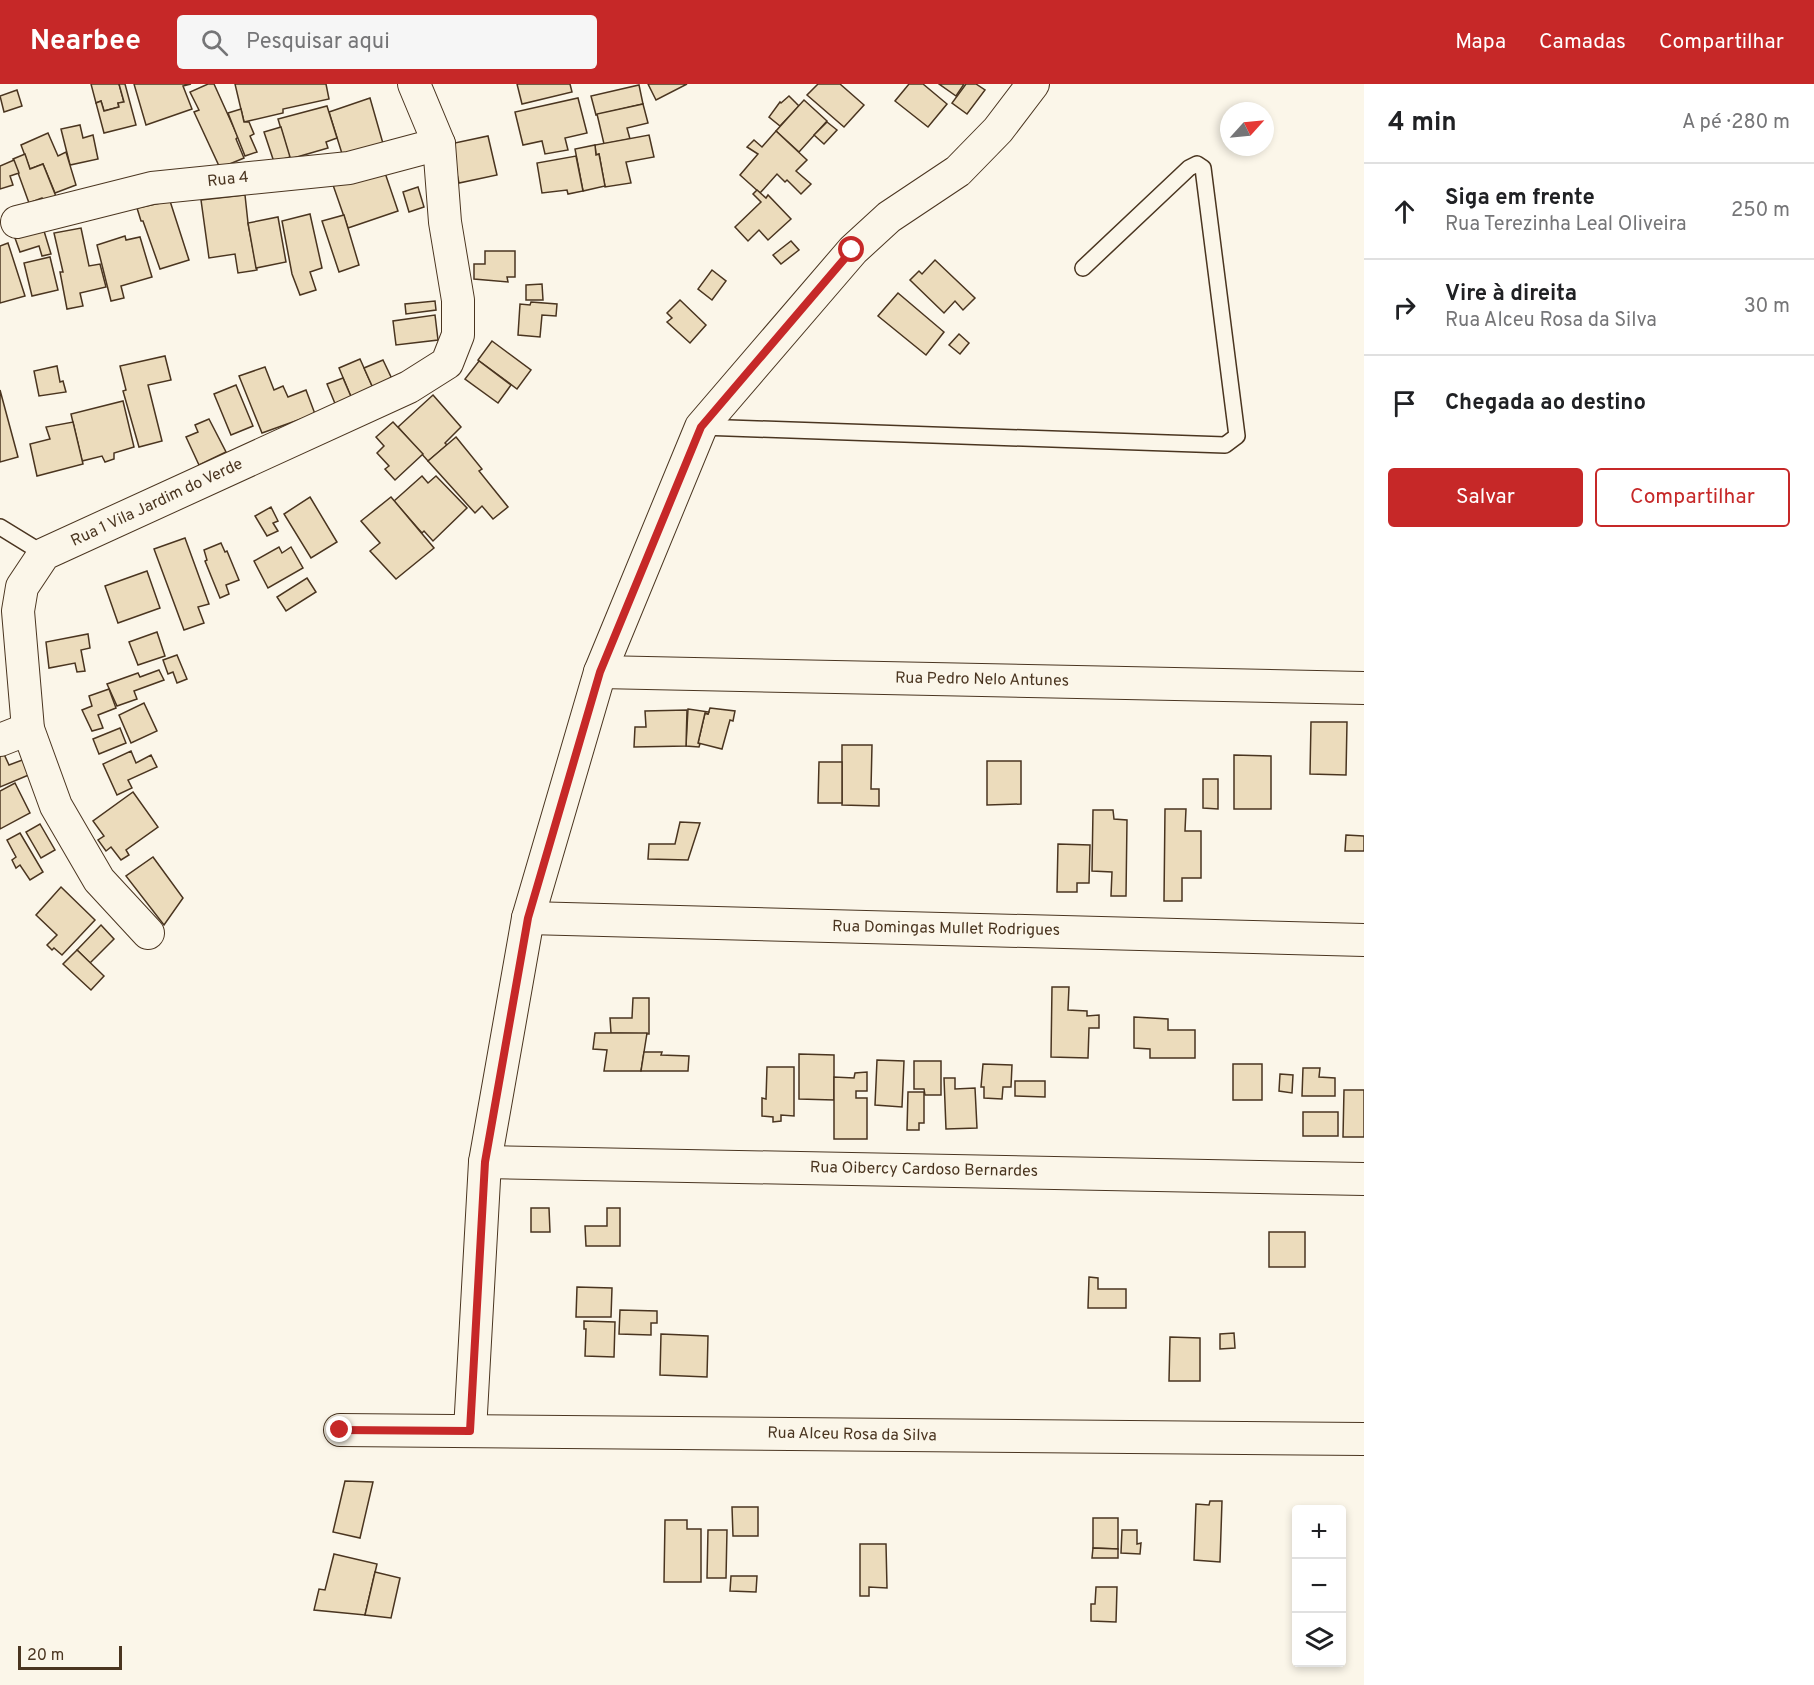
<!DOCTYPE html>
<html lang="pt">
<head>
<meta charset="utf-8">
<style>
  body { margin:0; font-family:Overpass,sans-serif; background:#f6f6f6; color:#202124 }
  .controls { position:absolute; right:18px; bottom:18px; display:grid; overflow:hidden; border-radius:6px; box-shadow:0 3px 9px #0003 }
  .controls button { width:54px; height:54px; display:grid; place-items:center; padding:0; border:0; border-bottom:2px solid #e0e0e0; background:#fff; color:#202124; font:30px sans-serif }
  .compass { position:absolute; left:1220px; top:18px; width:54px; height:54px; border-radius:50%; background:#fff; box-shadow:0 3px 9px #0003; rotate:63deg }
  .scale { position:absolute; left:18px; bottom:15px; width:104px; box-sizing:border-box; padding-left:6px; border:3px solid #4a3520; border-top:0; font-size:16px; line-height:21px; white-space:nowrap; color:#4a3520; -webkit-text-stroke:4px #fbf6e9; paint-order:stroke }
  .stop { position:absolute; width:18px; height:18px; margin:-14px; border:4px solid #c62828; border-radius:50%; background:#fff }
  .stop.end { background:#c62828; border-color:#fff; box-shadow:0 2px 6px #0008 }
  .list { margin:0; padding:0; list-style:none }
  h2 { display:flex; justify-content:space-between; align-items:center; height:78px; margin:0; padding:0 24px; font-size:26px }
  h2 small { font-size:20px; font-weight:400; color:#757577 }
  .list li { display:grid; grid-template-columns:39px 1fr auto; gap:18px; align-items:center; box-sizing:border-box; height:96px; padding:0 24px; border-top:2px solid #e0e0e0 }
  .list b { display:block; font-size:22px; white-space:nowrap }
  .list p { margin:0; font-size:20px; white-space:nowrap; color:#757577 }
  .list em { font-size:20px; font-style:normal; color:#757577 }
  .actions { display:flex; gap:12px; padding:18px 24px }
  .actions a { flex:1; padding:14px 0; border:2px solid #c62828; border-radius:6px; text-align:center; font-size:21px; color:#c62828 }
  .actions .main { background:#c62828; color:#fff }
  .icon { flex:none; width:33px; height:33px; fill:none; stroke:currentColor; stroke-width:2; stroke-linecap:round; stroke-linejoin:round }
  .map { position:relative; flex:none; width:1364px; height:1601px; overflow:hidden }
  header { display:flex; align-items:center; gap:36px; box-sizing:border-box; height:84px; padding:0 30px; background:#c62828; color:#fff }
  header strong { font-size:28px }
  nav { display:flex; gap:33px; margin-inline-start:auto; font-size:21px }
  .search { width:420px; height:54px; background:#f6f6f6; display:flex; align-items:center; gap:15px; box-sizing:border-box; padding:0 21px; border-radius:6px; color:#757577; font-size:22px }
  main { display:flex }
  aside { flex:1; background:#fff }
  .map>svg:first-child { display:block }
  .building { fill:#ecdcbc; stroke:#4a3520; stroke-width:1.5 }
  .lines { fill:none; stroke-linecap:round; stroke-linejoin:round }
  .service-casing { stroke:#4a3520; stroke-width:18 }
  .minor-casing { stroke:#4a3520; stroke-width:34 }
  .service { stroke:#fbf6e9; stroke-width:15 }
  .minor { stroke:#fbf6e9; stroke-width:32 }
  .route { stroke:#c62828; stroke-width:8 }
  .labels { text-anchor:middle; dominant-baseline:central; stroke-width:4.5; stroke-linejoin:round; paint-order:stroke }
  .street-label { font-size:16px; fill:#4a3520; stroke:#fbf6e9 }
</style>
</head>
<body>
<header>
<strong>Nearbee</strong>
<div class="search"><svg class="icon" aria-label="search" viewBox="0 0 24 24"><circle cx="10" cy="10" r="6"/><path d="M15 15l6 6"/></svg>Pesquisar aqui</div>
<nav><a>Mapa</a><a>Camadas</a><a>Compartilhar</a></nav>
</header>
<main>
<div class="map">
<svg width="1364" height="1601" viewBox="0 0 1364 1601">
  <rect width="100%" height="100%" fill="#fbf6e9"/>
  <g class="building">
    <polygon points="91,0 119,0 124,18 118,19 119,23 104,27 101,17 96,19"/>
    <polygon points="119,0 125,0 136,41 104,49 96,19 101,17 104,27 119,23 118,19 124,18"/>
    <polygon points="134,0 191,0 183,2 192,25 146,41"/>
    <polygon points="208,0 214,0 238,53 236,55 244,74 220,84 194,28 199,26 190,8"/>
    <polygon points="235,0 326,0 329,15 283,25 283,29 244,38"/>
    <polygon points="517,0 570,0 572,8 522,20"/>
    <polygon points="648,0 687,0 656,16"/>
    <polygon points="818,0 840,0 864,21 844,43 807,11"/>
    <polygon points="909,0 923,0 947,20 928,43 895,17"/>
    <polygon points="939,0 964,0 956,12"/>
    <polygon points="966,0 976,0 985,6 967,30 952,19"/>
    <polygon points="639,1 643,20 596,31 591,12"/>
    <polygon points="17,6 22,22 4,28 0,12"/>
    <polygon points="789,12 799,22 780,42 769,33 780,18 781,19"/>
    <polygon points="370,14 384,63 344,76 329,28"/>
    <polygon points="578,14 587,49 565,54 568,66 545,70 542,57 523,61 515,28"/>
    <polygon points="804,16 827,37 799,68 776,47"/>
    <polygon points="643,20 648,39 627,44 630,55 604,60 597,30"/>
    <polygon points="327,22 337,54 326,58 328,64 290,75 278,35"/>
    <polygon points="241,25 244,38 249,38 254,50 250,52 257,68 245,72 228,29"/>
    <polygon points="827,38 837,46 824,60 814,51"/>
    <polygon points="80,41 83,54 93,51 98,75 70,81 61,45"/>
    <polygon points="281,43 290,73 274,78 264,48"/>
    <polygon points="776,47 807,76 796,87 811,100 801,110 787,96 785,98 777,90 760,109 740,91 758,70 747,63 754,56 762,63"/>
    <polygon points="48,49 58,72 66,68 76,101 55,109 43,80 30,85 21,61"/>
    <polygon points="649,51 654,73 626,78 631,99 605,103 599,70 596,71 595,61"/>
    <polygon points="488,52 497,91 459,99 450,60"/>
    <polygon points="595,61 596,71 599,70 605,102 583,107 575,65"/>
    <polygon points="25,70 30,85 43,80 57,115 44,120 42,114 29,119 13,75"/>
    <polygon points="576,72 583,107 568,110 567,106 542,109 537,79"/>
    <polygon points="14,76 19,89 10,92 13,101 0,105 0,82"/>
    <polygon points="383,83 398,127 348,144 333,101"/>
    <polygon points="418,103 424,123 409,128 403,108"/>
    <polygon points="757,106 766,114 768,111 791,135 768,156 759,146 748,157 735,143 761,118 753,110"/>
    <polygon points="245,111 248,139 257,186 238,189 235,170 209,174 201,116"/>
    <polygon points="170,117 189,176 160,185 143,137 141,137 137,124"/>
    <polygon points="310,130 322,184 310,188 316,206 300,211 292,190 282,137"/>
    <polygon points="344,131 359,181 339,188 322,137"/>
    <polygon points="278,133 286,178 256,184 248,139"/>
    <polygon points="81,144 89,182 100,180 106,203 80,209 83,222 67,225 60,188 63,188 54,149"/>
    <polygon points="44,147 51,170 42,172 39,162 20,168 15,154"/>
    <polygon points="125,152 126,156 140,153 152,193 121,202 124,214 111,217 97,161"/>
    <polygon points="791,157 799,166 781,180 773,171"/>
    <polygon points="8,159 25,212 0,219 0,162"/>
    <polygon points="485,167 515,167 515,193 507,193 508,198 474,195 474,180 485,180"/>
    <polygon points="50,173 58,206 32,212 24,179"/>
    <polygon points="935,176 975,214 963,226 955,217 944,229 910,196 919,187 922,190"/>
    <polygon points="712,186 726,197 712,216 698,205"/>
    <polygon points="542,200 543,216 526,216 526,201"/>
    <polygon points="898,209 944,248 926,271 878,232"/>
    <polygon points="680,216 706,241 690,259 667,238 672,234 667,229"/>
    <polygon points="435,217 436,226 406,230 405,220"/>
    <polygon points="531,218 557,220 556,232 542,231 540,253 518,251 520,220 530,221"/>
    <polygon points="435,231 438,256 396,261 393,237"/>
    <polygon points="959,250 969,259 960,270 949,261"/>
    <polygon points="492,257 531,286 517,305 478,276"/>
    <polygon points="165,272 171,296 148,301 162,357 139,363 123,307 126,306 120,282"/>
    <polygon points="360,275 373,304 352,315 339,284"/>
    <polygon points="383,276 392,295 373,304 364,284"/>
    <polygon points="479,277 511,301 498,319 465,295"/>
    <polygon points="57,282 60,298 63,297 66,308 39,312 34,287"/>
    <polygon points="265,283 274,306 283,302 288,313 306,306 315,330 262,349 239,292"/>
    <polygon points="343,294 352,315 336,322 327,300"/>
    <polygon points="236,301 253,342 231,351 214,310"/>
    <polygon points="0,306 18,373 0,378"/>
    <polygon points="433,311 461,343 445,359 447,361 428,377 398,343"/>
    <polygon points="123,317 134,363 114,369 114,375 105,378 102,372 82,377 71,330"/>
    <polygon points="209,335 226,368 199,381 186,353 198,348 195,341"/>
    <polygon points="73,338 83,380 37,392 30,360 50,355 46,343"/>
    <polygon points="393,338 423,370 395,396 385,385 389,382 377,369 384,362 376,353"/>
    <polygon points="456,353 482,385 479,387 508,423 493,435 482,422 475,429 428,377"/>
    <polygon points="422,392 428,399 436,392 467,424 433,457 424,447 422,449 394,417"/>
    <polygon points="310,413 337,458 311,474 284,430"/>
    <polygon points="391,413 434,464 396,495 370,467 380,459 361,437"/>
    <polygon points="271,423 278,437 273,439 278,447 267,452 255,432"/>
    <polygon points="185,454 209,520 198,523 204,539 184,546 154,465"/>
    <polygon points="221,459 225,468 227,467 239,496 226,501 229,510 220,514 205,477 207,476 204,466"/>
    <polygon points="279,463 282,469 291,463 303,484 268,504 254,477"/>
    <polygon points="147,487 160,524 118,539 105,502"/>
    <polygon points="307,494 316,508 286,527 277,513"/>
    <polygon points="157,548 165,572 138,581 129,558"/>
    <polygon points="88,550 90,564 81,566 85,587 77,588 75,579 49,584 46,558"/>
    <polygon points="177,571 187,595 177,599 173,588 168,590 163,576"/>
    <polygon points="159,586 164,596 134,607 137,615 117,622 107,600 138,589 140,593"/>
    <polygon points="109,605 116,624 98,631 103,644 92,647 82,626 92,622 89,612"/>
    <polygon points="144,619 157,647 131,659 119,631"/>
    <polygon points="710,624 735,627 733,637 730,636 722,665 698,659 705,629 708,630"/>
    <polygon points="688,625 709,628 708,630 705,629 698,659 700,660 699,663 686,662"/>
    <polygon points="687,626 686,662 634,663 635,643 646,643 645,627"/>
    <polygon points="1311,638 1347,638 1346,691 1310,690"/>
    <polygon points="120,644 126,659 99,670 93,655"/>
    <polygon points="842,661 872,661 871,705 879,705 879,722 842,721"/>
    <polygon points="0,666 3,668 9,681 25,675 31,690 0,703"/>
    <polygon points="131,667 136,679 151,671 157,683 128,696 132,704 117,711 103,680"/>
    <polygon points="1234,671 1271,672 1271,725 1234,725"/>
    <polygon points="987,677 1021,677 1021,720 987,721"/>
    <polygon points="819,678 842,678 842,719 818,719"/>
    <polygon points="1203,695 1218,695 1218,725 1203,724"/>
    <polygon points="15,699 30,729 0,745 0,707"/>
    <polygon points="133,708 158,743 126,766 129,771 121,776 111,763 106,767 98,756 104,752 93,737"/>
    <polygon points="1165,725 1186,725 1185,747 1201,747 1201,794 1182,794 1182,817 1164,817"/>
    <polygon points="1093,726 1113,726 1114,735 1127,736 1126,812 1111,812 1112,788 1092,787"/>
    <polygon points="680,738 700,739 688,776 648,775 649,760 675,760"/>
    <polygon points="40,740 55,766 41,774 26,748"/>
    <polygon points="20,749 43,788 30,796 20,781 16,784 12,776 16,773 7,756"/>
    <polygon points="1346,751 1364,752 1364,767 1345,767"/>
    <polygon points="1058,760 1090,761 1089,799 1077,799 1077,808 1057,808"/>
    <polygon points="153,773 183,814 164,841 126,792"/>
    <polygon points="61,803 95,836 62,871 54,864 52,866 47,861 57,851 36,831"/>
    <polygon points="101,841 114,855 90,879 77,866"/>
    <polygon points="77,866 104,892 91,906 63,880"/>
    <polygon points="1052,903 1069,903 1068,926 1087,927 1087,932 1099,931 1099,944 1089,944 1088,974 1051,973"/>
    <polygon points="633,914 649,914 649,950 611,949 610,934 632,934"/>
    <polygon points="1134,933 1168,935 1168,946 1195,946 1195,974 1150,974 1150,965 1134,964"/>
    <polygon points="595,949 647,949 641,987 604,987 607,966 593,965"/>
    <polygon points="644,968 662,968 661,971 689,972 688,987 641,987"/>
    <polygon points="799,970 834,971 834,1016 799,1015"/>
    <polygon points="877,976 904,977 902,1023 875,1021"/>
    <polygon points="914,977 941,977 941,1011 925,1011 924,1005 914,1005"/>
    <polygon points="983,980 1012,981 1011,1003 1003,1003 1002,1015 984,1014 984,1003 981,1003"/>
    <rect x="1233" y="980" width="29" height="36"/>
    <polygon points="767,983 794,983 794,1032 781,1031 781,1037 773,1038 773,1033 762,1032 762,1014 766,1015"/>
    <polygon points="1303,984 1320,984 1319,993 1335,994 1335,1012 1302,1012"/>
    <polygon points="867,988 867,1007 856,1007 856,1014 867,1014 867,1055 834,1055 834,993 854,994 855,989"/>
    <polygon points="1280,990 1293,991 1292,1009 1279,1007"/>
    <polygon points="944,994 955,994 955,1005 975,1004 977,1044 946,1045"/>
    <polygon points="1015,997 1045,997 1045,1013 1015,1012"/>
    <polygon points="1344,1006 1364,1006 1364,1053 1343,1053"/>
    <polygon points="908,1008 924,1008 924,1039 919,1039 919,1046 907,1046"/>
    <rect x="1303" y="1028" width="35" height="24"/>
    <polygon points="531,1124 549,1124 550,1148 531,1148"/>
    <polygon points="607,1124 620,1124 620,1162 586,1162 585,1142 607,1142"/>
    <rect x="1269" y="1148" width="36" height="35"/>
    <polygon points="1089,1193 1098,1194 1098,1205 1126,1205 1126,1224 1088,1224"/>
    <polygon points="577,1203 612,1204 611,1233 576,1233"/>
    <polygon points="620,1226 657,1227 657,1239 651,1239 651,1251 619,1250"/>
    <polygon points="584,1237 615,1238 614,1273 585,1272 586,1245 584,1245"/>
    <polygon points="1234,1249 1235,1264 1220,1265 1220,1250"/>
    <polygon points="661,1250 708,1252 707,1293 660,1291"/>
    <polygon points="1170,1253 1200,1254 1200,1297 1169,1297"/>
    <polygon points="345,1397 373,1398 360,1454 333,1448"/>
    <polygon points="1210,1417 1222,1417 1220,1478 1194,1476 1196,1420 1209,1421"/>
    <polygon points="732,1423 758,1423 758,1452 733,1452"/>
    <polygon points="1093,1434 1118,1434 1118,1465 1093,1464"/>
    <polygon points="665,1436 687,1436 687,1445 701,1445 701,1498 664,1498"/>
    <polygon points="708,1446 727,1446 726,1494 707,1494"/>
    <polygon points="1122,1446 1137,1446 1137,1460 1141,1459 1140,1470 1121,1469"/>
    <polygon points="860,1460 886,1460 887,1504 869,1503 869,1512 860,1512"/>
    <polygon points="1093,1464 1118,1465 1118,1474 1092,1474"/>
    <polygon points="334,1470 377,1480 365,1531 314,1526 319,1505 325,1506"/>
    <polygon points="375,1488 400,1494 391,1534 365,1531"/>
    <polygon points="731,1492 757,1492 756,1508 730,1507"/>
    <polygon points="1096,1503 1117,1503 1116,1538 1091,1537 1091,1520 1095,1520"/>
  </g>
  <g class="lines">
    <defs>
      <g id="service">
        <polyline points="701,343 1225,361 1237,352 1203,84 1197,80 1189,84 1083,184"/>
        <polyline points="0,443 44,470"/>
      </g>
      <g id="minor">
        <polyline points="17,138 152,104 349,84 439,60"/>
        <polyline points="600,588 1364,604"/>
        <polyline points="0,656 28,645"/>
        <polyline points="528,834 1364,856"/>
        <polyline points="148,849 99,796 56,722 28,645 18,527 22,503 44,470 409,303 447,279 458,251 458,216 445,138 439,60 414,0"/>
        <polyline points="485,1078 1364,1095"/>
        <polyline points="340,1346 1364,1355"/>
        <polyline points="470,1347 485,1078 528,834 600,588 701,343 853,166 889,133 958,87 998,46 1033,0"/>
      </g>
    </defs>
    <use href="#service" class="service-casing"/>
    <use href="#minor" class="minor-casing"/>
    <use href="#service" class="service"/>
    <use href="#minor" class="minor"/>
  </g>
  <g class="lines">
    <polyline class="route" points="340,1346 470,1347 485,1078 528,834 600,588 701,343 852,166"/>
  </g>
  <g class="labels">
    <g class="street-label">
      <text transform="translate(228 96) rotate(-6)">Rua 4</text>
      <text transform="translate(157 419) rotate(-25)">Rua 1 Vila Jardim do Verde</text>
      <text transform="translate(982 596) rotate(1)">Rua Pedro Nelo Antunes</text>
      <text transform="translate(946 845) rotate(1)">Rua Domingas Mullet Rodrigues</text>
      <text transform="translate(924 1086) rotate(1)">Rua Oibercy Cardoso Bernardes</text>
      <text transform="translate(852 1351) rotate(1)">Rua Alceu Rosa da Silva</text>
    </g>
  </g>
</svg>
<div class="controls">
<button>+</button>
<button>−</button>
<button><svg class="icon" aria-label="layers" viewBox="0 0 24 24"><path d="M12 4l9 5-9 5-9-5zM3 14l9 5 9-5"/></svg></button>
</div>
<svg class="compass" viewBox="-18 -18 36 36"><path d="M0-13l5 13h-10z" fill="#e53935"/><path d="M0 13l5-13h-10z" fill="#757577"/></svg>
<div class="scale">20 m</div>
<div class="stop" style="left:852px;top:166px"></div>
<div class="stop end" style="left:340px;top:1346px"></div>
</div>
<aside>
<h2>4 min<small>A pé · 280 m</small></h2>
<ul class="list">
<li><svg class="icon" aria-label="ahead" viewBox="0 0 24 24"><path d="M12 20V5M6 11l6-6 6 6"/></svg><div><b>Siga em frente</b><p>Rua Terezinha Leal Oliveira</p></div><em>250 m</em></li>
<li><svg class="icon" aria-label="right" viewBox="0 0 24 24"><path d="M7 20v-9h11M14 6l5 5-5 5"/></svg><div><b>Vire à direita</b><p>Rua Alceu Rosa da Silva</p></div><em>30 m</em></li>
<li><svg class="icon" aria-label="arrive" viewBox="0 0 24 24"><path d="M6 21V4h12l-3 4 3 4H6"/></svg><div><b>Chegada ao destino</b></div></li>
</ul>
<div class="actions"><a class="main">Salvar</a><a>Compartilhar</a></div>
</aside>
</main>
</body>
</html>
